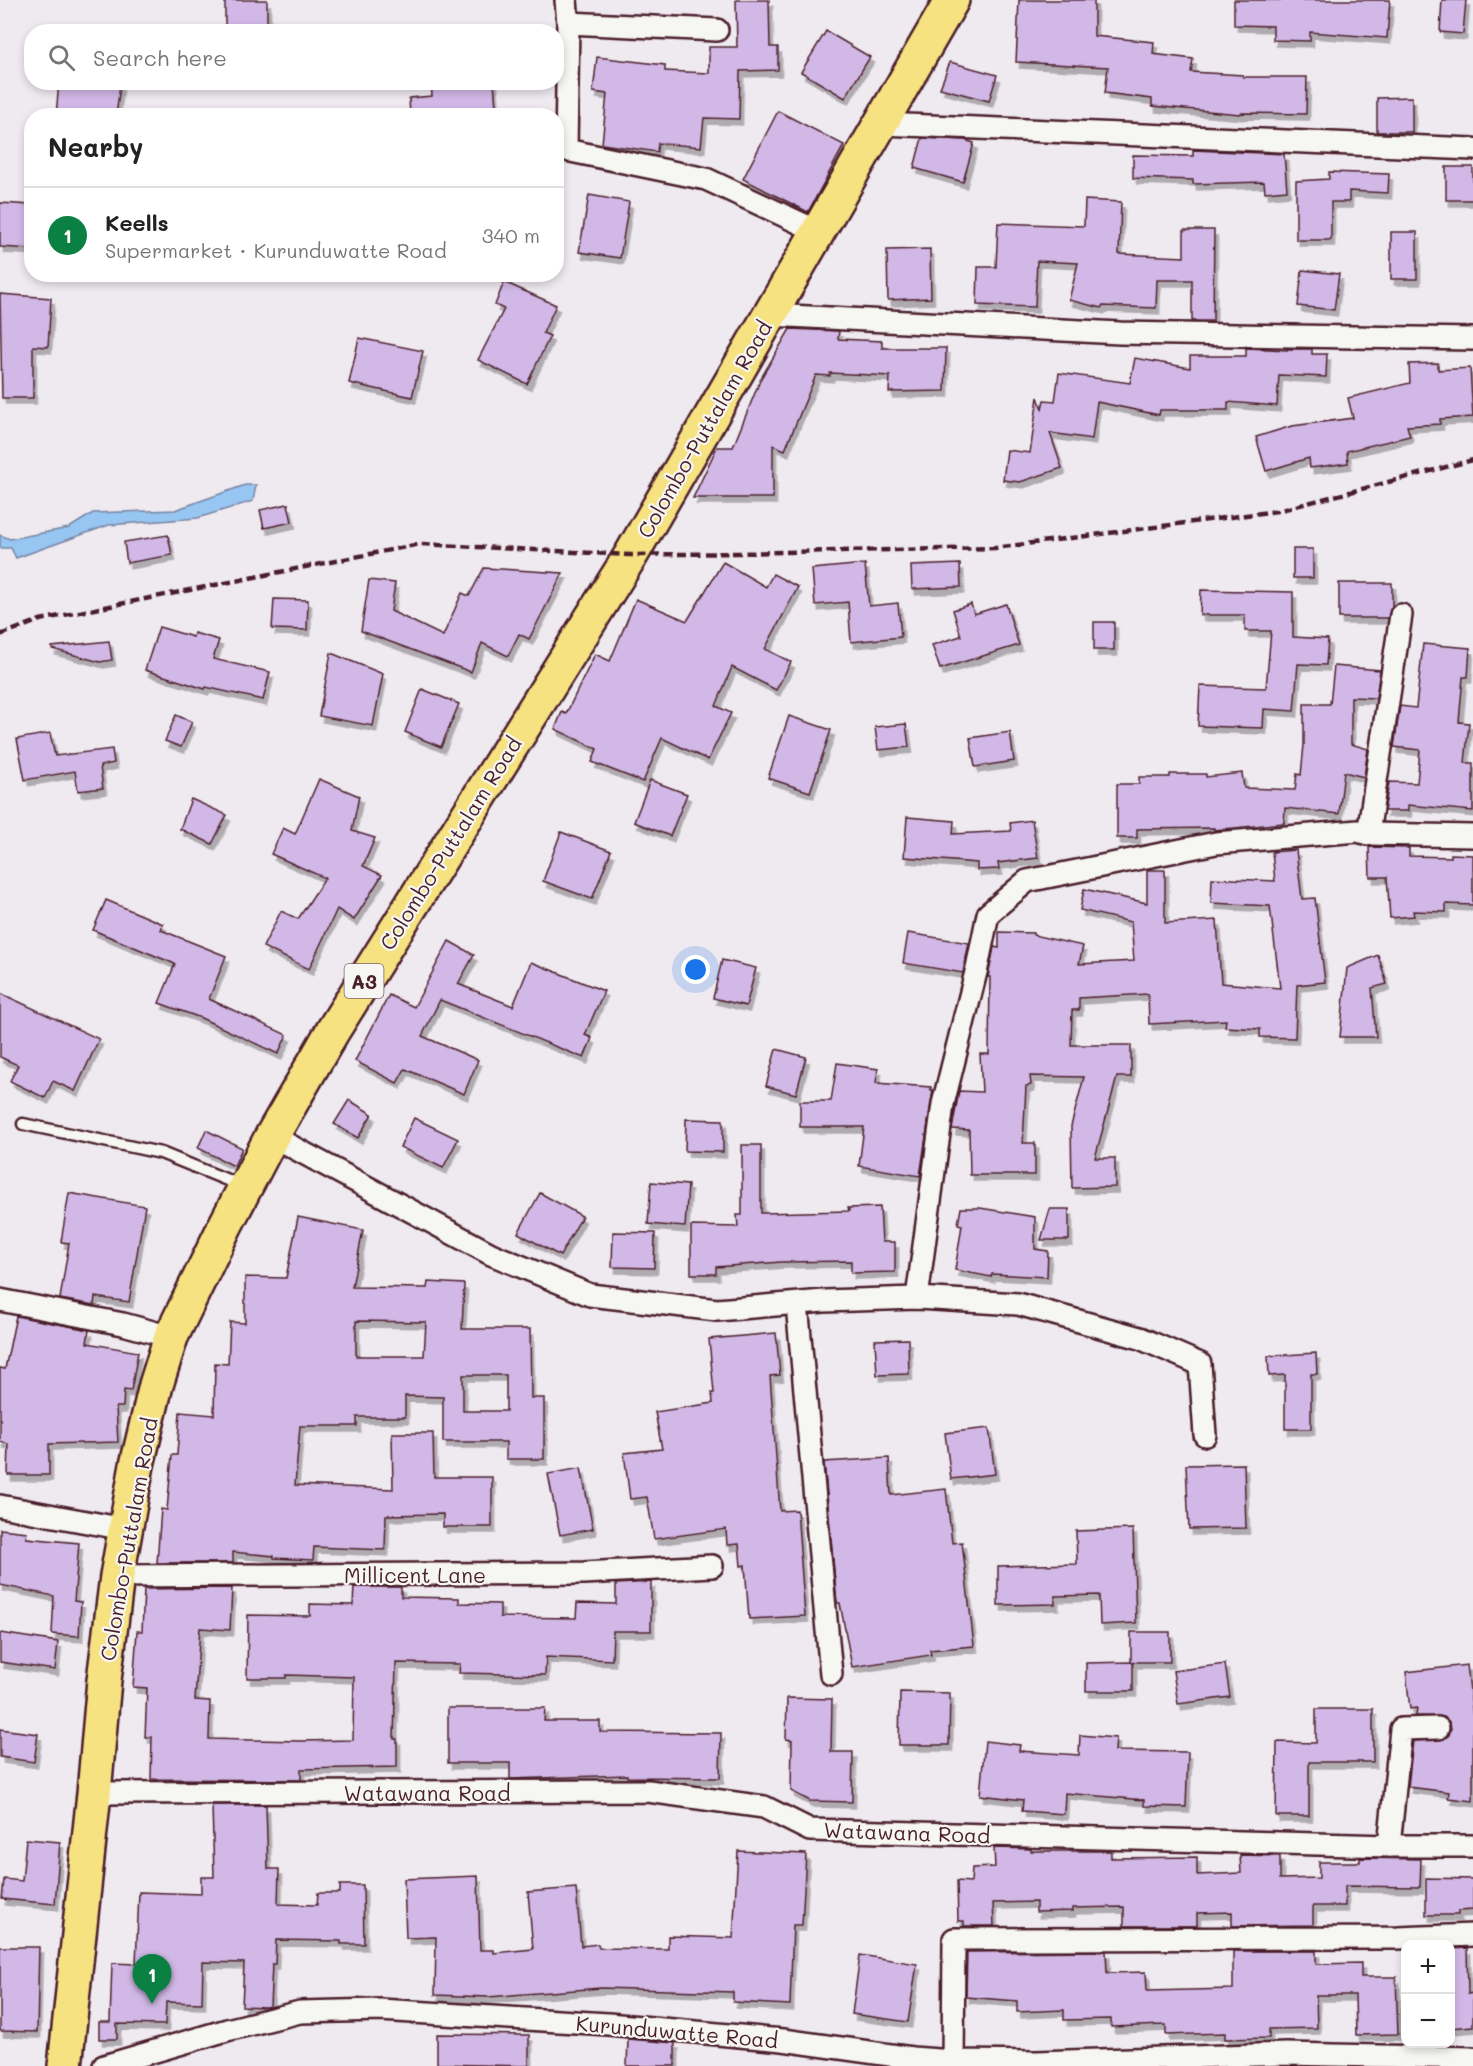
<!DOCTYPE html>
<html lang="en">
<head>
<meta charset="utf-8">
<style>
  body { margin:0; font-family:Mali,sans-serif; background:#f6f6f6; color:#222 }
  .controls { position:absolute; right:18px; bottom:18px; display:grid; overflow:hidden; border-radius:12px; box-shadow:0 3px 9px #0003 }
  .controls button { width:54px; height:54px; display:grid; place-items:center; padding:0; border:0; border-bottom:2px solid #e0e0e0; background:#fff; color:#222; font:30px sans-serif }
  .you { position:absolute; left:696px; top:970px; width:21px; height:21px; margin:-15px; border:4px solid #fff; border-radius:50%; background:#1a73e8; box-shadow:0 0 0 9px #1a73e833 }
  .badge { display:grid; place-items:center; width:39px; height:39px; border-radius:50%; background:#0b8043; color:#fff; font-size:20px; font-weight:700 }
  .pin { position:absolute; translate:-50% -50px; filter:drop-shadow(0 2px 3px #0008) }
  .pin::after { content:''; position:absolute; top:32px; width:21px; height:18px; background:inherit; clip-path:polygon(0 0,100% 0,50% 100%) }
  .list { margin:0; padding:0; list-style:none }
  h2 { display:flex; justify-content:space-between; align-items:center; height:78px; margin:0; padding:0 24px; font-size:26px }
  h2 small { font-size:20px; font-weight:400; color:#767676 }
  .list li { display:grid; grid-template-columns:39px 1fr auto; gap:18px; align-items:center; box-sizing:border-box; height:96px; padding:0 24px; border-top:2px solid #e0e0e0 }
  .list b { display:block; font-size:22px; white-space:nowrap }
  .list p { margin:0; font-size:20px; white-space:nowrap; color:#767676 }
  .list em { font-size:20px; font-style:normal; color:#767676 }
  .icon { flex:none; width:33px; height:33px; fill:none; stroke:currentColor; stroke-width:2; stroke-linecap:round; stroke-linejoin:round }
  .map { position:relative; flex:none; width:1473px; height:2066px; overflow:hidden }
  .search { position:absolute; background:#fff; box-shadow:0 3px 9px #0003; left:24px; top:24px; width:540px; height:66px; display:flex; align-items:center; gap:15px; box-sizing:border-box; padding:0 21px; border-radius:24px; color:#767676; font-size:22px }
  .panel { position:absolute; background:#fff; box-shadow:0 3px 9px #0003; left:24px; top:108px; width:540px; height:174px; border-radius:24px }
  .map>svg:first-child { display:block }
  .water { fill:#96c6f1; stroke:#7883a2; stroke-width:1.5 }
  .building { fill:#d2b8e7; stroke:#4a1f2b; stroke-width:1.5; fill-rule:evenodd; filter:url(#shadow) }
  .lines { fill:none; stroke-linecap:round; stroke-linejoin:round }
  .service-casing { stroke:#4a1f2b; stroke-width:15 }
  .minor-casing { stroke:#4a1f2b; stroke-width:26 }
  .trunk-casing { stroke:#4a1f2b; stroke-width:38 }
  .service { stroke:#f6f6f2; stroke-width:10 }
  .minor { stroke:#f6f6f2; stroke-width:21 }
  .trunk { stroke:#f6e281; stroke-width:33 }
  .rail { stroke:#4a1f2b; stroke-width:4.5; stroke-dasharray:9 4.5; stroke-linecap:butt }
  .labels { text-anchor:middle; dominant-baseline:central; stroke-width:4.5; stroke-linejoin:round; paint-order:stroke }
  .shield { fill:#f6f6f2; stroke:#7e6067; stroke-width:1.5 }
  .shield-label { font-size:20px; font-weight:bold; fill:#4a1f2b }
  .street-label { font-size:21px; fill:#4a1f2b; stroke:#f6f6f2 }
</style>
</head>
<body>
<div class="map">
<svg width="1473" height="2066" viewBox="0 0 1473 2066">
  <defs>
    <filter id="shadow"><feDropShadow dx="3.5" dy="6" stdDeviation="0" flood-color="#0004"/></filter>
  </defs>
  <rect width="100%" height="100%" fill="#efeaf0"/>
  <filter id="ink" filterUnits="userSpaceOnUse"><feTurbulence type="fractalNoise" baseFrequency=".0167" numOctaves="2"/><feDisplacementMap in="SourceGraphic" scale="12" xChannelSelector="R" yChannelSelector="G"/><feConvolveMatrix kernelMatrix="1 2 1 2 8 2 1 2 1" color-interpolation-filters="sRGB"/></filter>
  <g filter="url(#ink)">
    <polygon class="water" points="245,485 256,485 253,501 198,518 109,525 16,558 11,548 0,548 0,535 10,539 69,528 93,513 175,510"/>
    <g class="building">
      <rect x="225" y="0" width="42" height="32"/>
      <polygon points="736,0 769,0 770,47 778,47 778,70 740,71 739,119 704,118 701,147 658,143 657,152 602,144 607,94 593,92 597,57 665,65 665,71 709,73 709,47 737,47"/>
      <polygon points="1019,0 1094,0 1094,36 1154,42 1153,54 1193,59 1191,72 1243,75 1243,77 1307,77 1306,114 1241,113 1240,114 1152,106 1152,99 1105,93 1108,67 1016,62"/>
      <polygon points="1234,0 1390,0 1387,38 1310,32 1310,41 1273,40 1273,26 1234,25"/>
      <polygon points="1442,0 1466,0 1463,34 1440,32"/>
      <polygon points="826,31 870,57 845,98 801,72"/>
      <polygon points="950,62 997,75 989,101 940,88"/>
      <polygon points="59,82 120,85 116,116 56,116"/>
      <polygon points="431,82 494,82 496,108 487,109 487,116 410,116 409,98 432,96"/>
      <polygon points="1412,97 1412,132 1377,132 1377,98"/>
      <polygon points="778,111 844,145 808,212 743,179"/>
      <polygon points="922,138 965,140 974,143 963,182 914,168"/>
      <polygon points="1193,150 1284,154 1287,190 1265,192 1264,182 1193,184 1193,180 1133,178 1133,155 1193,156"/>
      <rect x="1446" y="167" width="27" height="33"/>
      <polygon points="1329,172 1389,174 1388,193 1349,191 1349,202 1331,202 1331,240 1296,240 1296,181 1329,179"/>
      <polygon points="589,195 629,202 620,258 579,252"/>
      <polygon points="1085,200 1121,202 1119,254 1184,257 1184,230 1214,230 1213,321 1192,321 1192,280 1157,280 1156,308 1102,306 1101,308 1069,300 1078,263 1037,261 1035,307 977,305 978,267 996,267 998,223 1084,226"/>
      <polygon points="0,203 32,205 32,249 0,247"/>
      <rect x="1391" y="232" width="26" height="47"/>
      <polygon points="930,249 931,298 888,300 887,250"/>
      <polygon points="1302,270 1339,274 1334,310 1298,306"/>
      <polygon points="504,282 556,305 543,333 550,336 527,384 478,360 504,309 495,305"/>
      <polygon points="0,294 51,298 48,347 33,346 33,398 2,398"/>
      <polygon points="790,329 839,331 838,339 882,341 882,348 946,348 945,391 889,392 890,376 830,373 830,376 816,375 785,450 773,445 773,498 693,498 717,447 733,447 761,378"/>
      <polygon points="359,338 423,351 412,397 349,383"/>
      <polygon points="1246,348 1287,350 1287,349 1312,349 1312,354 1327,354 1326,377 1279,375 1277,406 1228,402 1228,410 1160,410 1159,415 1097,402 1092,439 1050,433 1062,468 1020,482 1003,480 1007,450 1030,453 1038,397 1042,409 1044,400 1055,401 1059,373 1130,383 1135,358 1190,368 1190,356 1246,356"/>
      <polygon points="1438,363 1438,370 1470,368 1473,417 1440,419 1440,424 1407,426 1410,436 1347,451 1348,463 1310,468 1309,458 1266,471 1256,437 1292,426 1353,418 1348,398 1410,383 1409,364"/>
      <polygon points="288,504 292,522 264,528 260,510"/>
      <polygon points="168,535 172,555 127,563 124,542"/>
      <rect x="1293" y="549" width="20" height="29"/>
      <polygon points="723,562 766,587 773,574 798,587 765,649 791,662 776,690 732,667 716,706 731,713 708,760 662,738 643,782 592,762 597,749 555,729 562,712 566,714 595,654 610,661 636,599 687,621"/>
      <polygon points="865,564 869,606 898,603 901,637 851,642 848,602 815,605 812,569"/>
      <polygon points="960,564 961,587 912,589 911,566"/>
      <polygon points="484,568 563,573 529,639 519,634 508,656 482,643 471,672 361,631 369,580 395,583 391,611 443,636 462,593 469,596"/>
      <polygon points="1339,583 1392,583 1392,607 1388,618 1339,618"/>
      <polygon points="1201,590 1293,592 1293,637 1328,639 1326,665 1298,664 1294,711 1264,709 1263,728 1198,726 1200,686 1266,688 1271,631 1245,631 1245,615 1200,615"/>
      <polygon points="274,599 308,600 307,630 272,629"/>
      <polygon points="971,604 974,614 1006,604 1019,645 940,669 932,645 961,636 953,610"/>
      <rect x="1094" y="622" width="20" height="28"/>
      <polygon points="159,627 193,637 194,633 219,640 213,659 270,672 263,700 206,687 205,689 145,670"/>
      <polygon points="109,641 112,660 100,662 52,649 52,647"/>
      <polygon points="1423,644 1470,648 1468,677 1463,677 1459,722 1469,723 1465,763 1473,763 1473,811 1408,805 1408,811 1384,811 1389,782 1417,783 1420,750 1394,747 1400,706 1416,708"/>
      <polygon points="331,653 383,674 373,726 319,716"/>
      <polygon points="1334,666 1380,670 1376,698 1351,697 1351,744 1368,749 1364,777 1344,772 1339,814 1285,808 1284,823 1214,830 1214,828 1137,829 1137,838 1117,838 1117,784 1139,784 1139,777 1170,777 1170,774 1206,774 1206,777 1242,773 1244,788 1295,790 1297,774 1301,775 1304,745 1304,704 1330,704"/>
      <polygon points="422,689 459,704 441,747 405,732"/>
      <polygon points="176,715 192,722 181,747 165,741"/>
      <polygon points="789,716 831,730 810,792 768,778"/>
      <polygon points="906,724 909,747 878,750 875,727"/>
      <polygon points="1010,732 1014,761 975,767 970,738"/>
      <polygon points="50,733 55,756 112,749 114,763 100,766 103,788 78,791 75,771 25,780 17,739"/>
      <polygon points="319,779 359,796 352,831 375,838 363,866 382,875 354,920 337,909 309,969 263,947 281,911 298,919 325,878 271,854 283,828 295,834"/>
      <polygon points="650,780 687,794 670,836 634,822"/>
      <polygon points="191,799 227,815 212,844 180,829"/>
      <polygon points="907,817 954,821 953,834 1011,831 1010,823 1032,820 1038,858 998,863 999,869 977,870 977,863 904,857"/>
      <polygon points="561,832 611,851 592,899 543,881"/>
      <polygon points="1369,847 1409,848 1409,856 1451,857 1451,854 1473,855 1473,905 1446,904 1446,912 1413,911 1414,916 1390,918 1387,877 1370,877"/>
      <polygon points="1296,850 1302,899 1315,898 1325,982 1297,985 1295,1038 1260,1037 1260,1029 1225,1027 1226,1020 1149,1024 1148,994 1079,998 1079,1010 1072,1010 1071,1045 1131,1045 1131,1077 1117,1077 1095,1158 1115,1158 1115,1187 1072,1188 1071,1126 1084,1077 1030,1076 1031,1085 1026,1086 1023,1143 1035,1143 1035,1175 970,1175 969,1130 952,1129 959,1091 982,1092 980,1054 989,1054 990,977 988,977 994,947 999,948 999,932 1033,933 1033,935 1083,946 1079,964 1134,961 1131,922 1080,910 1084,889 1147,903 1147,870 1165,870 1165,923 1217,920 1221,983 1280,988 1270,906 1211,903 1212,878 1275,881 1272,852"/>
      <polygon points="106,900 163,924 161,930 226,956 209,999 287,1035 278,1054 201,1018 159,1003 175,964 93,930"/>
      <polygon points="908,933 969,943 963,973 903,963"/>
      <polygon points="449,941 474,955 458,984 513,1006 531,962 604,991 585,1035 592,1038 584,1058 440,1000 422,1036 478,1060 464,1094 405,1069 397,1083 355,1061 389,995 414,1007"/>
      <polygon points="1378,955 1387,984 1372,988 1376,1037 1340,1037 1347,968"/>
      <polygon points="722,960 756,968 746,1006 713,998"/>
      <polygon points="0,993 99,1039 75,1091 53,1081 45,1098 10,1081 18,1065 0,1057"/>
      <polygon points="776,1049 806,1057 796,1094 766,1086"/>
      <polygon points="837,1063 878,1069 876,1083 931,1087 931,1090 933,1090 920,1176 859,1166 864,1127 800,1127 800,1101 831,1101"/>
      <polygon points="349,1100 372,1114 358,1138 334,1124"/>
      <polygon points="414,1118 458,1139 443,1168 400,1147"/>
      <polygon points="686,1119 723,1120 723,1152 685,1151"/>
      <polygon points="206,1130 242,1148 234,1166 198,1148"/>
      <polygon points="742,1145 761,1145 761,1213 849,1211 848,1208 880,1207 882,1242 895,1242 895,1272 851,1273 851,1261 781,1262 716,1267 716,1274 691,1274 691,1226 738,1227 737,1215 742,1215"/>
      <polygon points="651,1182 688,1185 685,1227 648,1224"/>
      <polygon points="69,1193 145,1206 129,1302 95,1297 94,1305 60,1299 69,1243 61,1242"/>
      <polygon points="540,1193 582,1216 560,1256 518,1233"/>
      <polygon points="961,1208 980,1208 1035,1217 1035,1249 1048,1251 1047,1277 992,1274 991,1277 955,1270 962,1225 958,1224"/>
      <polygon points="1050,1209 1069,1209 1069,1240 1041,1240"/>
      <path d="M298 1217 363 1230 352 1287 427 1288 428 1282 464 1284 462 1329H530L531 1398H544V1459H506V1442H443V1397L405 1396V1417H357V1426H300L295 1485 393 1489 392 1433H433L434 1477H492V1527H443V1514L386 1515 385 1550 314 1547 313 1560 274 1558V1556L233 1552V1563H157L161 1509 167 1510 172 1455H177L180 1412 214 1415 215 1363 228 1364 230 1322 245 1323V1277L286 1278ZM356 1321 426 1322 424 1356H356ZM463 1375H506V1411H463Z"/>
      <polygon points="613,1232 655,1233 654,1268 612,1267"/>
      <polygon points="16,1316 89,1330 87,1343 138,1352 131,1391 124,1390 123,1407 116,1407 118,1442 49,1444 49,1475 8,1475 9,1444 0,1442 0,1368 5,1369"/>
      <polygon points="776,1333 780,1375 770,1376 780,1511 797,1510 805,1616 749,1619 745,1565 741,1566 739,1544 727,1545 726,1529 654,1539 647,1497 630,1499 624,1453 662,1449 655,1412 713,1403 712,1393 714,1393 709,1339"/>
      <polygon points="908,1339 909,1374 877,1375 875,1340"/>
      <polygon points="1316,1353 1317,1374 1311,1374 1311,1429 1285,1429 1285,1375 1269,1376 1268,1356"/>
      <polygon points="989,1428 995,1474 951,1479 945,1433"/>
      <polygon points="889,1458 891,1495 946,1489 952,1543 962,1542 974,1646 930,1650 931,1655 852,1667 840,1603 837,1603 824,1462"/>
      <polygon points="1244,1464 1246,1528 1189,1529 1186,1465"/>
      <polygon points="581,1468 593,1529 560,1535 548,1474"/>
      <polygon points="0,1529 27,1532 26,1538 79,1543 74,1601 81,1602 79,1636 52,1634 54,1596 0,1585"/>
      <polygon points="1133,1529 1136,1623 1100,1625 1099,1595 1055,1596 1055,1604 998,1605 998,1566 1077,1564 1076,1531"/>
      <polygon points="651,1582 651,1631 613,1631 612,1660 546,1657 545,1675 459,1673 460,1664 396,1663 394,1739 397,1739 397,1767 301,1769 301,1780 151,1779 152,1737 145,1737 147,1688 133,1687 137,1631 142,1631 144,1589 232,1588 230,1630 200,1628 195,1700 210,1701 209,1739 301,1741 353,1740 354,1677 286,1675 286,1678 247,1678 248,1615 310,1616 310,1604 353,1605 354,1587 401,1587 401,1597 459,1598 459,1603 500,1604 500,1617 576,1618 577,1603 616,1604 616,1584"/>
      <rect x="1131" y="1632" width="39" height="30"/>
      <polygon points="0,1633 58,1642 55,1670 0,1662"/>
      <polygon points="1133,1662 1133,1691 1086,1691 1086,1663"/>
      <polygon points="1225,1664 1230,1697 1178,1704 1173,1671"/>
      <polygon points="1467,1665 1473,1717 1473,1801 1448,1798 1449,1792 1408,1787 1413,1741 1444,1739 1449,1735 1451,1728 1449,1722 1444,1717 1416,1716 1417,1708 1410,1709 1406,1672"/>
      <polygon points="900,1692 950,1693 949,1745 899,1745"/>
      <polygon points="787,1698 832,1699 831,1752 853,1752 852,1802 810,1801 791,1791 792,1740 786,1739"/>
      <polygon points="448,1708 545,1708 544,1721 600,1721 600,1732 721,1733 720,1778 627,1777 627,1775 510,1779 510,1763 448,1763"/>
      <polygon points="1316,1709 1373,1709 1373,1762 1309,1762 1309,1816 1276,1816 1277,1742 1316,1743"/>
      <polygon points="0,1729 38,1734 34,1762 0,1757"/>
      <polygon points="1080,1735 1116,1738 1115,1751 1188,1752 1186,1807 1144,1806 1144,1800 1065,1793 1064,1814 1022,1811 1023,1800 980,1795 985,1741 1020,1745 1019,1751 1079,1755"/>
      <polygon points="212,1805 266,1805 268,1869 279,1869 278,1904 317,1905 318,1893 340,1893 340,1885 363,1885 364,1944 341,1944 341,1941 276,1940 275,1964 272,1964 270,2006 265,2007 242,2006 244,1963 203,1962 202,2003 166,2002 165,2025 117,2024 117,2039 99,2039 99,2022 110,2022 112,1963 136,1964 139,1892 201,1894 201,1877 214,1877"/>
      <polygon points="26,1839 60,1842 55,1904 2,1899 4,1879 22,1881"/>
      <polygon points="994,1848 1031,1849 1031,1851 1111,1851 1111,1858 1197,1857 1197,1875 1241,1873 1240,1855 1280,1856 1280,1879 1319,1878 1319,1862 1360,1862 1360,1858 1421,1859 1420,1887 1345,1886 1345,1906 1313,1906 1313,1925 1232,1926 1232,1912 1197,1913 1197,1926 1124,1926 1124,1907 1072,1908 1072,1911 1036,1912 1036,1902 993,1903 994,1926 964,1926 964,1921 958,1921 957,1881 971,1882 972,1868 995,1867"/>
      <polygon points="738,1851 806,1854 802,1925 793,1925 790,2005 733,2002 733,1992 601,1988 488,1997 435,1995 436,1937 406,1938 404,1879 478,1876 480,1950 494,1950 494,1953 533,1949 528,1892 576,1888 581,1946 598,1944 599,1948 668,1949 668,1936 733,1938"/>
      <polygon points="1426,1878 1473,1879 1473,1910 1458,1911 1458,1915 1426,1915"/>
      <polygon points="0,1947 39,1947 37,2032 0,2031"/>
      <polygon points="1467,1948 1468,1994 1473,1993 1473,2026 1450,2028 1450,1949"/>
      <polygon points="1106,1951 1107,1973 1146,1972 1147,1991 1233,1989 1233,1951 1316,1951 1316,1964 1361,1963 1361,1977 1396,1977 1398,2034 1356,2035 1355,1995 1316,1995 1317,2028 1269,2029 1269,2038 1225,2039 1225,2033 1166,2035 1166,2025 1111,2027 1111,2019 1064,2020 1064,2010 1017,2012 1017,2001 966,1997 967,1952"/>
      <polygon points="860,1955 917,1964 908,2022 852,2014"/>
      <polygon points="437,2034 529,2035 529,2066 437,2064"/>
      <polygon points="628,2039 675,2043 675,2066 627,2066"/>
    </g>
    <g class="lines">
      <defs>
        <polyline id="service" points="23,1124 161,1153 242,1186"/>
        <g id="minor">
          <polyline points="566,0 568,23 566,150 706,179 817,231"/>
          <polyline points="568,23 717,30"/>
          <polyline points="882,124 1473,149"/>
          <polyline points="770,315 1120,333 1473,339"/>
          <polyline points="1368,834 1401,615"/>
          <polyline points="272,1136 491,1254 590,1295 717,1310 824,1301 917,1298 1018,1304 1140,1338 1200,1364 1205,1435"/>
          <polyline points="917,1298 943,1104 977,968 988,914 1027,881 1216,843 1358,831 1368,834 1473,836"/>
          <polyline points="0,1300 123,1324 171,1337"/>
          <polyline points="797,1304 831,1674"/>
          <polyline points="0,1506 125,1529"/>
          <polyline points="117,1576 584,1573 712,1566"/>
          <polyline points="94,1793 648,1791 764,1807 810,1830 1389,1846 1473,1846"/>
          <polyline points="1389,1846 1401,1729 1438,1728"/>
          <polyline points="104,2066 227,2030 300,2012 380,2010 608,2024 783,2040 912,2058 953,2061 1036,2062 1286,2054 1473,2058"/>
          <polyline points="953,2066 954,1939 1398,1938 1473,1935"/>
        </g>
        <polyline id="trunk" points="65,2066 94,1793 104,1680 117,1576 137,1465 156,1385 171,1337 226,1224 272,1136 332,1032 631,555 952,0"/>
      </defs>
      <use href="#service" class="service-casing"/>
      <use href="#minor" class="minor-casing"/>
      <use href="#trunk" class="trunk-casing"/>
      <use href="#service" class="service"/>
      <use href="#minor" class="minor"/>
      <use href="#trunk" class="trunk"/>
      <polyline class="rail" points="0,635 40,620 420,544 631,555 995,548 1277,511 1473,460"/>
    </g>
  </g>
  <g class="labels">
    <rect class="shield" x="344.5" y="964" width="39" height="34" rx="4.5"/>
    <g class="shield-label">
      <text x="364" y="981">A3</text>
    </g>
    <g class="street-label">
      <text transform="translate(704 429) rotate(-60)">Colombo-Puttalam Road</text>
      <text transform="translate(450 843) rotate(-58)">Colombo-Puttalam Road</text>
      <text transform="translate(128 1539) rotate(-80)">Colombo-Puttalam Road</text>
      <text x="415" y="1574">Millicent Lane</text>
      <text x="427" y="1792">Watawana Road</text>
      <text transform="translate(907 1832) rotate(2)">Watawana Road</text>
      <text transform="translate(677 2031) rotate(5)">Kurunduwatte Road</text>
    </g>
  </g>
</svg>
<div class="controls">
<button>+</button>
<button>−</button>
</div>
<div class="you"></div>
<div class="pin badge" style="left:152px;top:2004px">1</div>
<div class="search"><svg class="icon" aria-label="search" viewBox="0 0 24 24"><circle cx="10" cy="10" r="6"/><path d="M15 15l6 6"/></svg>Search here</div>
<section class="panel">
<h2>Nearby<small></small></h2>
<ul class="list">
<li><span class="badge">1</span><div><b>Keells</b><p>Supermarket · Kurunduwatte Road</p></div><em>340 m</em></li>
</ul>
</section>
</div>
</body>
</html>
